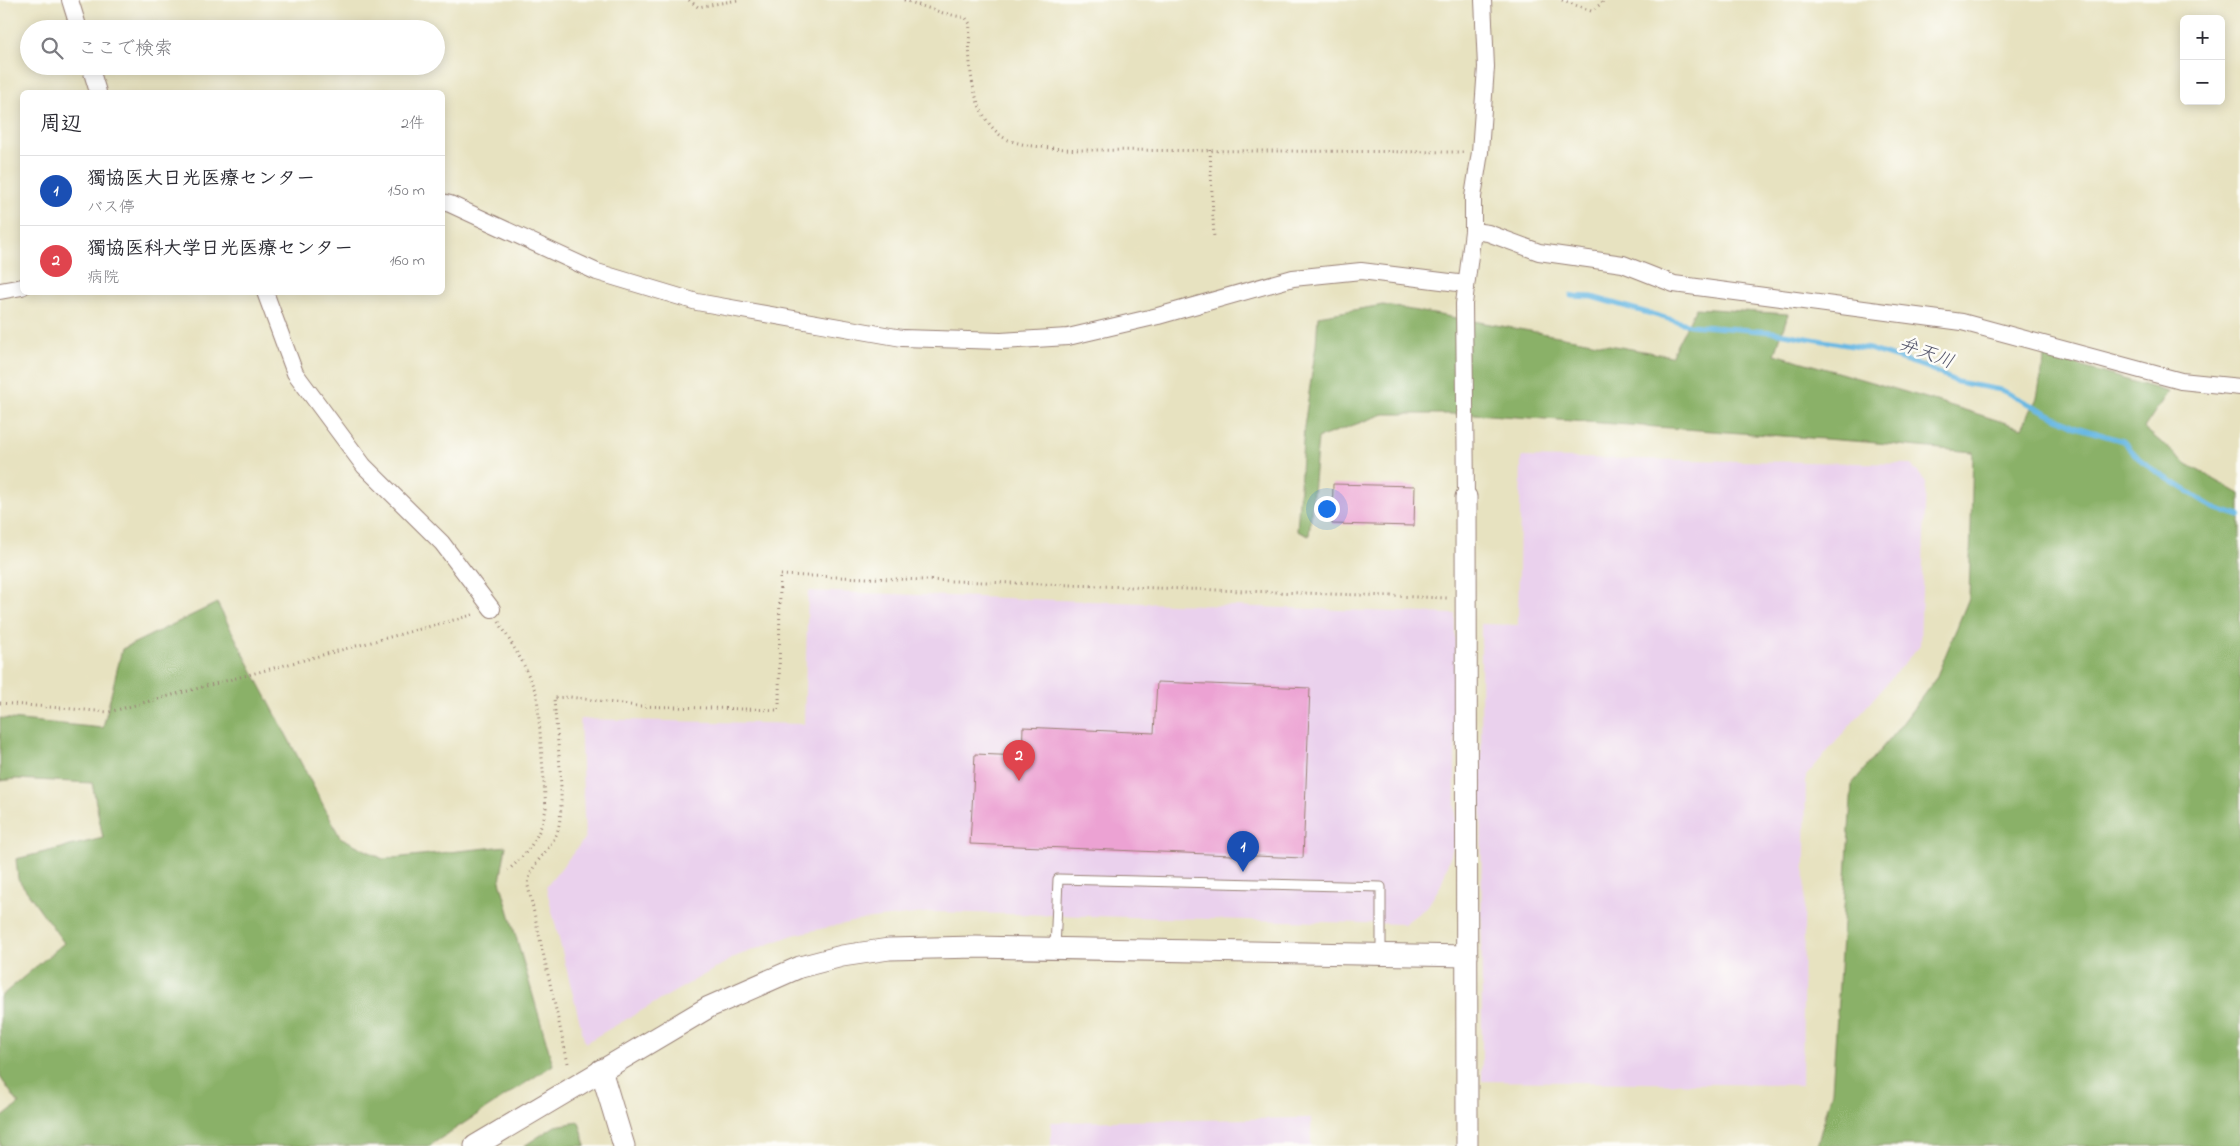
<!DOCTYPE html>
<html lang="ja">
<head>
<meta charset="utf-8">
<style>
  body { margin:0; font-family:"Indie Flower","Klee One",sans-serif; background:#f2f2f3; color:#2b2b33 }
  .controls { position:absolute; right:15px; top:15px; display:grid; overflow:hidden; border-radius:8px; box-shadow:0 2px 12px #0003 }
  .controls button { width:45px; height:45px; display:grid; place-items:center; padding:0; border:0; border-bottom:1px solid #e1e1e2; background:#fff; color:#2b2b33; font:25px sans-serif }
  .you { position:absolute; left:1326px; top:508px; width:18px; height:18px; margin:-12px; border:4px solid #fff; border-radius:50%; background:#1a73e8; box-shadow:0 0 0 8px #1a73e833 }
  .badge { display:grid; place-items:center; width:32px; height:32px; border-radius:50%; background:#c8321e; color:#fff; font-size:16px; font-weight:700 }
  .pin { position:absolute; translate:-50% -41px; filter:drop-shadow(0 1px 2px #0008) }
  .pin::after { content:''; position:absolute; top:26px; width:18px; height:15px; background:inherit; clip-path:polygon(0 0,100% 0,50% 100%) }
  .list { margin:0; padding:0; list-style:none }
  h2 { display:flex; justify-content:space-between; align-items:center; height:65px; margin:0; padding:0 20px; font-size:21px }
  h2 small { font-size:16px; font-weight:400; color:#7c7c81 }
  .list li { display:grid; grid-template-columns:32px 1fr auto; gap:15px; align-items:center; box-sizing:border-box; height:70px; padding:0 20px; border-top:1px solid #e1e1e2 }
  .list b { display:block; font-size:19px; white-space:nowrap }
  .list p { margin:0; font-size:16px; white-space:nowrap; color:#7c7c81 }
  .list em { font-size:16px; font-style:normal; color:#7c7c81 }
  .icon { flex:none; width:28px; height:28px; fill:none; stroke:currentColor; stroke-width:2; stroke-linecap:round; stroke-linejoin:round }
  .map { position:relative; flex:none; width:2240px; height:1146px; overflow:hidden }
  .search { position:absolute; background:#fff; box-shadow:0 2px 12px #0003; left:20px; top:20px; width:425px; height:55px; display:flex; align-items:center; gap:12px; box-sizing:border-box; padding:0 18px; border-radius:28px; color:#7c7c81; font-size:19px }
  .panel { position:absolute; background:#fff; box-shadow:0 2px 12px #0003; left:20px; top:90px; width:425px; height:205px; border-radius:8px }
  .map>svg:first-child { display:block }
  .built { fill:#ead1ed }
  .forest { fill:#8ab167; stroke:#6a6849 }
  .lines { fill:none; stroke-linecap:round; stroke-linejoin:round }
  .stream { stroke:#68b8e3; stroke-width:5 }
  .building { fill:#eca2d3 }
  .service-casing { stroke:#988076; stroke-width:11 }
  .minor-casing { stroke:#988076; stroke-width:18 }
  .tertiary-casing { stroke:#988076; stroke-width:23 }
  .path { stroke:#988076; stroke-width:3; stroke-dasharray:1 4; stroke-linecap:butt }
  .service { stroke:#fff; stroke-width:9 }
  .minor { stroke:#fff; stroke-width:16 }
  .tertiary { stroke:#fff; stroke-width:21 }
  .labels { text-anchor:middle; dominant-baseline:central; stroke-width:5; stroke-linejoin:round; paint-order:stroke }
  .water-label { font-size:19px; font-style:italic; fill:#54556b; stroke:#fdfcf7 }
</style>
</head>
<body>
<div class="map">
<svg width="2240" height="1146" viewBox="0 0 2240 1146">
  <rect width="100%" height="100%" fill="#fdfcf7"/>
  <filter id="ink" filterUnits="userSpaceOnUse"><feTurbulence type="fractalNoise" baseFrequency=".02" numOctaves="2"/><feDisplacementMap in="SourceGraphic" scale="10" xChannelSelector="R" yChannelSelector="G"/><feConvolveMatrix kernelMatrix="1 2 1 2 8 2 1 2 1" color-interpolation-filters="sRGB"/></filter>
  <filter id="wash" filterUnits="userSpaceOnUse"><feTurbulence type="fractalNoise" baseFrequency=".0096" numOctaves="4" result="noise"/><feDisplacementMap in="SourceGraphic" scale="20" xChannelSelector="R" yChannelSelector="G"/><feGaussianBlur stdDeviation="1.12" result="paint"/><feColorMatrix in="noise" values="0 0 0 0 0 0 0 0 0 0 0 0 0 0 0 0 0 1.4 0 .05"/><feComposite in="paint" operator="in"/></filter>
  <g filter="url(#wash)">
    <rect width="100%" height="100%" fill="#e7e2c0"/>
    <g class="built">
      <polygon points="1521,457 1911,464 1926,482 1920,645 1806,776 1802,1085 1482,1081 1481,624 1518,625"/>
      <polygon points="808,591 1455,614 1455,841 1441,885 1427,907 1404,924 933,912 862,920 793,935 737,956 585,1043 546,887 585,838 580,719 804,724"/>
      <polygon points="1311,1118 1311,1146 1051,1146 1051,1122"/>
    </g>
    <g class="forest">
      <polygon points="1383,305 1671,356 1696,308 1788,314 1775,354 1933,400 2022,428 2037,398 2045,356 2168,392 2144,428 2187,464 2240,494 2240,1146 1817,1146 1832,1091 1852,784 1901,725 1936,678 1969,598 1973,452 1866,442 1475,414 1384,414 1318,438 1309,536 1297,531 1304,427 1316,345 1318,316"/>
      <polygon points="217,603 340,837 383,859 506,846 500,881 553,1065 429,1146 0,1146 0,1119 19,1104 0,1077 0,997 64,943 18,879 16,859 103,838 92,783 16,779 0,781 0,718 103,728 122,649"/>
      <polygon points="579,1122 586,1146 524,1146 555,1126"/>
    </g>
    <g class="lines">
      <polyline class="stream" points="1571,296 1592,297 1690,325 1773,332 1869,349 1926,367 1957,382 2001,390 2076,427 2123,441 2143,463 2214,508 2240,516"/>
    </g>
    <g id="blocks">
      <g class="building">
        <polygon points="1333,484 1415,486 1414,526 1332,524"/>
        <polygon points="1157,682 1310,688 1303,858 970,844 975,754 1022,756 1023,727 1154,733"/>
      </g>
    </g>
  </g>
  <g filter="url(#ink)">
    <use href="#blocks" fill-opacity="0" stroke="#988076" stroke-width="1"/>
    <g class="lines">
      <defs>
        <polyline id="service" points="1055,949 1058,879 1381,887 1381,954"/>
        <g id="minor">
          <polyline points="70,0 79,29"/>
          <polyline points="90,66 98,92"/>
          <polyline points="442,202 450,204 597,272 697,302 902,338 1001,341 1068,337 1158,316 1293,278 1361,271 1466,284"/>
          <polyline points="1473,231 1488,233 1539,252 1623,264 1674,284 1962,322 2181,381 2240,387"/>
          <polyline points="0,291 22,287"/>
          <polyline points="265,292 295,373 364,466 442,543 492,609"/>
          <polyline points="1466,497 1464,304 1473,231 1473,197 1480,152 1486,67 1483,0"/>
        </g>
        <g id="tertiary">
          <polyline points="1466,497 1467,1146"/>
          <polyline points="601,1070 624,1146"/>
          <polyline points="475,1146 709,1007 800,967 842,956 889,949 976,947 1467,956"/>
        </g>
      </defs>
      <use href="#service" class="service-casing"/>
      <use href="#minor" class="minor-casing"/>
      <use href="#tertiary" class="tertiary-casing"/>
      <g class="path">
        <polyline points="689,0 698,7 738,0"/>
        <path d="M904 0 943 13 966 18 970 24C968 61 969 109 1000 135 1016 148 1059 148 1079 150L1464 152"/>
        <polyline points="1562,0 1591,11 1602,3 1603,0"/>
        <polyline points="1210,150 1214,239"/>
        <path d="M499 622 523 663 537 695 546 808C542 833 528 854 508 870"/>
        <polyline points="0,703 109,712 476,614"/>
        <path d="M568 1063 528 886C529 862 551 852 558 830 566 799 556 732 554 698L570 697 637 706 779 710 780 575 1448 598"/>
      </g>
      <use href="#service" class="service"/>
      <use href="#minor" class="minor"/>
      <use href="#tertiary" class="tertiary"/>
    </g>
  </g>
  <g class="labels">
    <g class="water-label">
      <text transform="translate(1926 354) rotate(21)">弁天川</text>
    </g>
  </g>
</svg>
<div class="controls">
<button>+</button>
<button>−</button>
</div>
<div class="you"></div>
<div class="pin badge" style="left:1243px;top:872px;background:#1a4fb4">1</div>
<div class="pin badge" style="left:1019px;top:781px;background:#e0444e">2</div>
<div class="search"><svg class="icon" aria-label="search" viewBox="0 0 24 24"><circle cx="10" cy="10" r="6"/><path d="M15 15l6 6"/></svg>ここで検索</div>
<section class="panel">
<h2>周辺<small>2件</small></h2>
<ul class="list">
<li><span class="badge" style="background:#1a4fb4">1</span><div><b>獨協医大日光医療センター</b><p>バス停</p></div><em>150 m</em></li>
<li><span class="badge" style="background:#e0444e">2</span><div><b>獨協医科大学日光医療センター</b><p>病院</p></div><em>160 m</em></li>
</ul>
</section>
</div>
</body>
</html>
